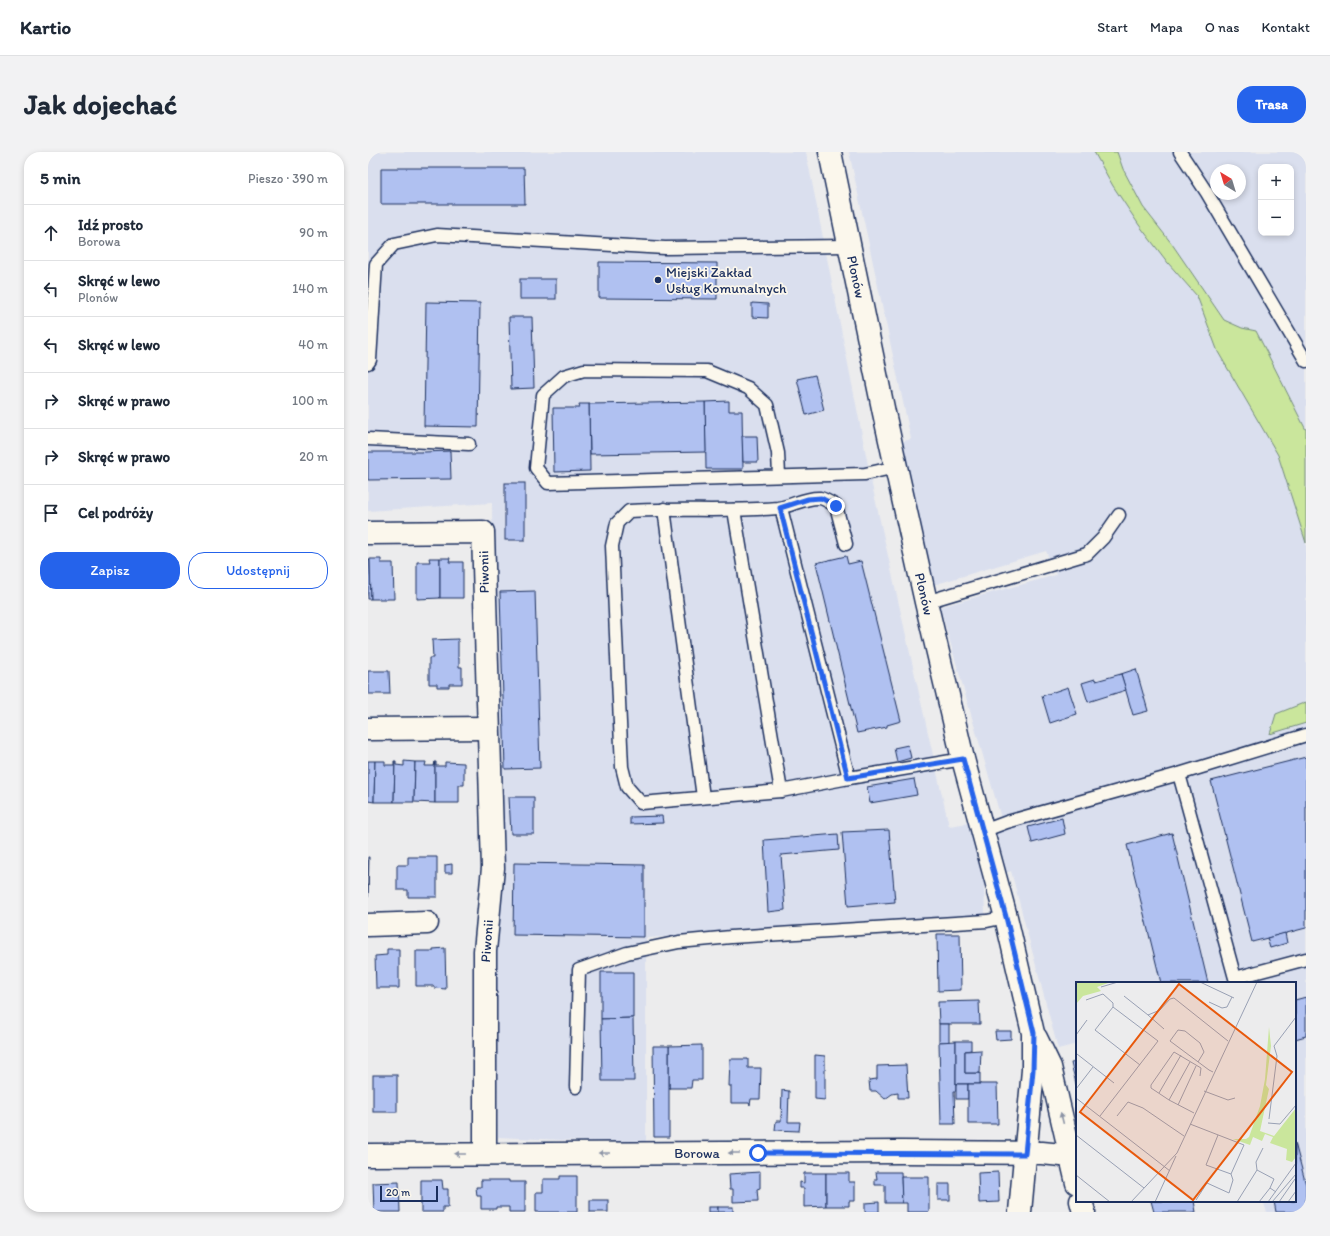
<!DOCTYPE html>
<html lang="pl">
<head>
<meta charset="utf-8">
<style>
  body { margin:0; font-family:Itim,sans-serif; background:#f2f2f3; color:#1f2937 }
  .controls { position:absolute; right:12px; top:12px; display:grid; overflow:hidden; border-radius:8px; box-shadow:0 2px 6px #0003 }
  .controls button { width:36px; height:36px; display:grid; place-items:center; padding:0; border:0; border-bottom:1px solid #e0e1e3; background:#fff; color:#1f2937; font:20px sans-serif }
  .compass { position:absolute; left:842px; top:12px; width:36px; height:36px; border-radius:50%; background:#fff; box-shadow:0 2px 6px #0003; rotate:322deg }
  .scale { position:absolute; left:12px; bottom:10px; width:58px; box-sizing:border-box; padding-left:4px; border:2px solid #1b2f5e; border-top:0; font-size:11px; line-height:14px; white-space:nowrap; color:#1b2f5e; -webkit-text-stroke:3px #fbf7ec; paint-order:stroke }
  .stop { position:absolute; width:12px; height:12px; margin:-9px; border:3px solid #2563eb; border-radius:50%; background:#fff }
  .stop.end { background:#2563eb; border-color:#fff; box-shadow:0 1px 4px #0008 }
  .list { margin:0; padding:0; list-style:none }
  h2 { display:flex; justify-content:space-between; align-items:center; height:52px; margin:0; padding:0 16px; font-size:17px }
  h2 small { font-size:13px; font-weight:400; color:#747a83 }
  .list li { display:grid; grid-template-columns:26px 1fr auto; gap:12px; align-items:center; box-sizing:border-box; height:56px; padding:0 16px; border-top:1px solid #e0e1e3 }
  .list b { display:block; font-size:15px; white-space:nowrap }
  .list p { margin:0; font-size:13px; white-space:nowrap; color:#747a83 }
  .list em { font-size:13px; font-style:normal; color:#747a83 }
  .actions { display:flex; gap:8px; padding:12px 16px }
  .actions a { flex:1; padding:9px 0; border:1px solid #2563eb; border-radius:16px; text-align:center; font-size:14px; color:#2563eb }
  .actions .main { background:#2563eb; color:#fff }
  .icon { flex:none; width:22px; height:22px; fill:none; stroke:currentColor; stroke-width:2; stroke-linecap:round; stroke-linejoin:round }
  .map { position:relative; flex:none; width:938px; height:1060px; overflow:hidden; border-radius:16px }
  header { display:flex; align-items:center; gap:24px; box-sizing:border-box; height:56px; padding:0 20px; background:#fff; border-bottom:1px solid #e0e1e3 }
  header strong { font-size:19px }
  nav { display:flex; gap:22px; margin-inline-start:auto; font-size:14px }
  .intro { display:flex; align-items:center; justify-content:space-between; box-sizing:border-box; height:96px; padding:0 24px }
  h1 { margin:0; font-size:28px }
  .button { padding:10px 18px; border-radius:16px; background:#2563eb; color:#fff; font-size:14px; font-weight:700 }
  main { display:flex; gap:24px; padding:0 24px }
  aside { flex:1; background:#fff; border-radius:16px; box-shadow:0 2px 6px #0003 }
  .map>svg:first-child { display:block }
  .built { fill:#dadfee; fill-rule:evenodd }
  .green { fill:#cae69c; stroke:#728a7d }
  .building { fill:#b0c1f1; stroke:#1b2f5e }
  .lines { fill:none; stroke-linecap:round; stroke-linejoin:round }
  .service-casing { stroke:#1b2f5e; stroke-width:15 }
  .minor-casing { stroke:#1b2f5e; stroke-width:25 }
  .service { stroke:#fbf7ec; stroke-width:12 }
  .minor { stroke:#fbf7ec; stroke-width:22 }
  .oneway { fill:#8b93a5 }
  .route { stroke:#2563eb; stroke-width:5 }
  .poi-dot { fill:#1b2f5e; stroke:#fbf7ec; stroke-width:1.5 }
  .labels { text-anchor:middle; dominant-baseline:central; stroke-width:3.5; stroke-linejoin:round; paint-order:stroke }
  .poi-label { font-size:14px; fill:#1b2f5e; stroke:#fbf7ec; text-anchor:start }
  .street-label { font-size:14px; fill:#1b2f5e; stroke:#fbf7ec }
  .inset-road { fill:none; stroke:#98a0b4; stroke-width:1 }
  .view { fill:#e8590c; fill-opacity:0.15; stroke:#e8590c; stroke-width:2 }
  .inset-edge { fill:none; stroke:#1b2f5e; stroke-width:2 }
</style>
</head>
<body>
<header>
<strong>Kartio</strong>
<nav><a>Start</a><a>Mapa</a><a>O nas</a><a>Kontakt</a></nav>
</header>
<div class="intro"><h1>Jak dojechać</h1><a class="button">Trasa</a></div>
<main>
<aside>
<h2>5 min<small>Pieszo · 390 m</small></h2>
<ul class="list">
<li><svg class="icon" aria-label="ahead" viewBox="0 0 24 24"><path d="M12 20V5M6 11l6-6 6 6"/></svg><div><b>Idź prosto</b><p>Borowa</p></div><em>90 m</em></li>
<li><svg class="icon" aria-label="left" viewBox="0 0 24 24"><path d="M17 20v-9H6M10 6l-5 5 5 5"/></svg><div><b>Skręć w lewo</b><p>Plonów</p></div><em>140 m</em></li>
<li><svg class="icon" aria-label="left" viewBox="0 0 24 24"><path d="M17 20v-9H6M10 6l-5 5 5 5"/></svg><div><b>Skręć w lewo</b></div><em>40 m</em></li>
<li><svg class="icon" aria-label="right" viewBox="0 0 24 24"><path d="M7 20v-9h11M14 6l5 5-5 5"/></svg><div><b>Skręć w prawo</b></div><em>100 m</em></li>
<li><svg class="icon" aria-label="right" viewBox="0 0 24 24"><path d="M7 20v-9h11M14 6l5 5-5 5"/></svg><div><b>Skręć w prawo</b></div><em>20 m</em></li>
<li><svg class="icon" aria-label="arrive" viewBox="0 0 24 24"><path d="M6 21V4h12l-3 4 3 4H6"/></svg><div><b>Cel podróży</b></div></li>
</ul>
<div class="actions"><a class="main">Zapisz</a><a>Udostępnij</a></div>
</aside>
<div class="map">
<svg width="938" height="1060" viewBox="0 0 938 1060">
  <rect width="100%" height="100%" fill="#ececed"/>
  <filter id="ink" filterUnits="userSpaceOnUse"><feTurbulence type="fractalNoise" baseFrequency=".025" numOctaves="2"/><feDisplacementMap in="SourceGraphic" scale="8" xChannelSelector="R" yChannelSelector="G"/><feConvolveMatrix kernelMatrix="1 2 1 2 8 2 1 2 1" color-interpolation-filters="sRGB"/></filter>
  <g filter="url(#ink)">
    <g class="built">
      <polygon points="0,0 438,0 504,333 581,674 633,666 572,455 688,423 678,399 562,434 533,290 543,287 481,0 726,0 745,34 771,73 800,111 829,144 850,200 910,303 938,391 938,550 908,562 903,582 938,571 938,1060 899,1060 895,1049 927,1049 927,831 709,831 709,892 690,897 643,719 616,729 617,765 278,786 278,992 130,985 124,351 0,359"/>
      <path d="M749 0H938V278L888 179 874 176 856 168 804 92 775 55 755 17ZM893 15H923V81H893ZM848 18H872V42H848Z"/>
    </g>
    <g class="green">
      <polygon points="726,0 749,0 755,17 775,55 804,92 856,168 874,176 888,179 938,278 938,391 910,303 850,200 829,144 800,111 771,73 745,34"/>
      <polygon points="938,550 938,571 902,582 908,562"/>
    </g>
    <g class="building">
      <polygon points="13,16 156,16 157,52 13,52"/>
      <polygon points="231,110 349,111 349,147 231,146"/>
      <rect x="152" y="127" width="36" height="20"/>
      <polygon points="58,150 112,151 110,275 56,274"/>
      <polygon points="384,151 400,152 400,166 384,165"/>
      <polygon points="141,165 164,165 166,236 143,237"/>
      <polygon points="447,223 456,258 438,263 429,227"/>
      <polygon points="361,249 361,259 374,259 375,317 338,317 337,250"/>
      <polygon points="337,250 338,300 222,302 221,252"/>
      <polygon points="211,252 221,252 222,319 186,320 185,256 212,256"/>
      <polygon points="374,284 389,284 390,310 375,310"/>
      <polygon points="55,299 56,300 82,299 83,327 0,328 0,300 55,300"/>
      <rect x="137" y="331" width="20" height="57"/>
      <polygon points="478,404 480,412 493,409 533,569 519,573 519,575 489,581 448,411"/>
      <polygon points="61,406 72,406 72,446 49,447 49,410 62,410"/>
      <polygon points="72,406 82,406 81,410 95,410 95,446 72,446"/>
      <polygon points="0,407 2,407 3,447 0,447"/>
      <polygon points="2,407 13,407 13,411 25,411 26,447 3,447"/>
      <polygon points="167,439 172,616 137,617 132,440"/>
      <polygon points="90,487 90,506 91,506 91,515 94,515 94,532 81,532 81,535 69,535 69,532 61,532 61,506 65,506 64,488"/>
      <polygon points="768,517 780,559 765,563 753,522"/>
      <polygon points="0,519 21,519 22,542 0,542"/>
      <polygon points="753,522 758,538 720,550 714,531 727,527 728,529"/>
      <polygon points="700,535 709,562 682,571 674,544"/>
      <polygon points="540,593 543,606 529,610 526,596"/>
      <polygon points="938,605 938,776 884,790 843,629"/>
      <polygon points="0,609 7,609 6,650 0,649"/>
      <polygon points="7,609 17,609 17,613 26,613 26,609 27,609 26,650 6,650"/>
      <polygon points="27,609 28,609 28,613 36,614 36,609 47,610 46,650 26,650"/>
      <polygon points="47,610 58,610 57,614 66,614 67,610 67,651 46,650"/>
      <polygon points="67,610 68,610 68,614 77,614 77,610 96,611 96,633 91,633 91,651 67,651"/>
      <polygon points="546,627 549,643 502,651 499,635"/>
      <polygon points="141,645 166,645 166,682 143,682"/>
      <polygon points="294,664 295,671 262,672 262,665"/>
      <polygon points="694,666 697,682 664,691 660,675"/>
      <polygon points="521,678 527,750 480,754 474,680"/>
      <polygon points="804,681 840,831 793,831 759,693"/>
      <polygon points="470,682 471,698 413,703 417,758 400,760 396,688"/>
      <polygon points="0,705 1,705 0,745"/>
      <polygon points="40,705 69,705 69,745 40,745 40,738 29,738 29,713 40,713"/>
      <polygon points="146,711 276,713 276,785 145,783"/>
      <polygon points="84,712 84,721 77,721 77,713"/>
      <polygon points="917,781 919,791 902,796 899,786"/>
      <polygon points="569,782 592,782 593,838 570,839"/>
      <polygon points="77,796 78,837 66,836 66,834 48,834 48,799 65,799 65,797"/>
      <polygon points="19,797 31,797 31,836 8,836 7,804 19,803"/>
      <polygon points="233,820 265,820 265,866 233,867"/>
      <polygon points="938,845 938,884 927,887 927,848"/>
      <polygon points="611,849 612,872 571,872 570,850"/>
      <polygon points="265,866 266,929 234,929 233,867"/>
      <rect x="571" y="872" width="10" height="18"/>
      <polygon points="627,879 643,879 643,887 628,888"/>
      <polygon points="588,889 588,939 586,939 587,972 573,972 571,890"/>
      <polygon points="588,889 603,889 603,898 597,899 597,921 612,921 612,932 588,932"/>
      <polygon points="334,893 334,928 324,928 323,936 301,936 301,894"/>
      <polygon points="285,894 301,894 301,985 286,985"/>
      <polygon points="613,898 612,921 597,921 597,899"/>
      <polygon points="447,903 457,904 457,948 447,947"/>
      <polygon points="362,907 380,907 380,916 393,916 392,947 383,947 382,953 381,951 363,951 363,934 361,934"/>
      <polygon points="709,910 709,936 703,911"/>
      <polygon points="538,913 540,946 530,946 530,941 524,942 517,947 508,939 502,939 501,928 509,927 509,914"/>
      <rect x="5" y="923" width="24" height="37"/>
      <rect x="588" y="932" width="12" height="15"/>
      <polygon points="600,932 629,932 630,972 600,972"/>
      <polygon points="414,938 421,939 420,970 432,970 431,979 407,978 408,969 413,969"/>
      <polygon points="927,991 938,1033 938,1060 908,1060 906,1049 927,1049"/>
      <polygon points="392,1020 392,1036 389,1037 390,1049 365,1050 365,1037 362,1037 361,1022"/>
      <polygon points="508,1020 533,1020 534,1051 517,1051 517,1033 507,1033 507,1027 509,1027"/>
      <polygon points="630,1020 631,1050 611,1051 610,1021"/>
      <polygon points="436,1021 458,1021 458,1054 436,1055 436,1036 432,1036 432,1030 436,1031"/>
      <polygon points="458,1021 481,1021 481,1030 487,1030 487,1049 481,1049 481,1054 458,1054"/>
      <polygon points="192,1024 209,1024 209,1060 168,1060 168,1040 175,1040 175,1027 192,1027"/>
      <polygon points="533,1025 561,1025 561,1060 539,1060 539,1051 534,1051"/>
      <polygon points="53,1028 74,1028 75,1037 80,1037 80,1055 75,1055 75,1060 53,1060"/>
      <polygon points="113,1028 141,1028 141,1030 157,1030 157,1060 141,1060 141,1055 128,1055 128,1057 113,1057 113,1044 109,1044 108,1035 113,1035"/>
      <polygon points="31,1030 32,1060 6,1060 5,1031"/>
      <rect x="570" y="1032" width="12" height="16"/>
      <rect x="222" y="1048" width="18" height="12"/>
      <polygon points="783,1049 826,1049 828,1060 786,1060"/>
      <polygon points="511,1050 511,1060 497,1060 497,1051"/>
      <rect x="340" y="1055" width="10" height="5"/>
      <rect x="350" y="1055" width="15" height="5"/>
    </g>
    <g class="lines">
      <defs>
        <g id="service">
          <polyline points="812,0 839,41 938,209"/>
          <polyline points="0,211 2,208 8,112 26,92 69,83 297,96 481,94"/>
          <polyline points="0,287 101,292"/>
          <polyline points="411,324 410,301 399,253 380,236 339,219 216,218 196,224 175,243 168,316 180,331 497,322 528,315"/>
          <polyline points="413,356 481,626"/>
          <polyline points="296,357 335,645"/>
          <polyline points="366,358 413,639"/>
          <path d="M478 392 468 354C463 351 457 347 452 346 437 345 424 354 410 356 360 360 311 356 261 359L249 371 244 394 254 615 259 635 273 651 413 639 481 626 595 607"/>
          <polyline points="558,450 719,402 735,386 751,363"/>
          <polyline points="811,622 867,826 938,807"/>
          <polyline points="615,679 639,670 811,622 938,583"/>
          <polyline points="208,935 211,818 259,801 311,790 363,785 619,769 638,765"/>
        </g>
        <g id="minor">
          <polyline points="462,0 516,261 558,450 595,607 638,765 665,881 665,918 652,1060"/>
          <polyline points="0,381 115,380 125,716 117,799 117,1002"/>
          <polyline points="0,577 120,576"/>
          <polyline points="0,773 59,771"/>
          <polyline points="668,886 682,915 709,1031"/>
          <polyline points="0,1003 532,1000 674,1001 703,1004"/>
          <polyline points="713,1049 716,1060"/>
        </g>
      </defs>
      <use href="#service" class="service-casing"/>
      <use href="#minor" class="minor-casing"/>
      <use href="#service" class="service"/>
      <use href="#minor" class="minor"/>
    </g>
    <defs><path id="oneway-solid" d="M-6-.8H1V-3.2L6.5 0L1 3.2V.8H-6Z"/></defs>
    <g class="oneway">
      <use href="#oneway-solid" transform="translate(694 966) rotate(-104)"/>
      <use href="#oneway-solid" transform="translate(236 1001) rotate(180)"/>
      <use href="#oneway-solid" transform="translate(366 1001) rotate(180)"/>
      <use href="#oneway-solid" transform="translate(92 1002) rotate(180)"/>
    </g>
  </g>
  <g class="lines" filter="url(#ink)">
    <polyline class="route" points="390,1001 657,1002 665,918 666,881 638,765 595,607 480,626 412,356 440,347 453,346 468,354"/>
  </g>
  <circle class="poi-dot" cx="290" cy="128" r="4"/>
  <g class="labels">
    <g class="poi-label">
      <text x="298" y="120">Miejski Zakład<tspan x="298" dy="16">Usług Komunalnych</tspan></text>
    </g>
    <g class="street-label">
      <text transform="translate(488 125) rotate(78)">Plonów</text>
      <text transform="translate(116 420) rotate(-91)">Piwonii</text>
      <text transform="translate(556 442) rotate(77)">Plonów</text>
      <text transform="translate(119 789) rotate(-86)">Piwonii</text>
      <text x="329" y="1001">Borowa</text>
    </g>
  </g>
  <g transform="translate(708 830)">
    <rect width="220" height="220" fill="#ececed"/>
    <path d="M0 0H31L32 1 21 5 25 9 7 14 0 22ZM193 45 195 64 190 103 193 107 184 149 198 154 220 126V175L216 180 210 178 211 167 194 161 197 155 189 152 186 159 177 155 174 163 157 157H170L173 155 184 124 189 97Z" fill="#cae69c"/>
    <path class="inset-road" d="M124 0 158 16M25 5 42 0M48 14 72 33 84 28 94 17 98 16 152 59M10 18 27 12 37 21V25M133 20 146 26 151 25 156 15M37 25 19 48 64 83M72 33 88 47M0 53 11 38M1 72 38 101M122 80 128 70 124 61 109 49 102 48 94 59 133 88 137 90M0 107 17 85M128 109 152 118 159 116M83 111 105 73M0 116 94 189M93 118 114 80M102 123 120 84M118 131 93 118 75 106V103L98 70 125 86 124 94M24 134 82 59 37 25M41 134 52 120 67 126 108 154M193 137 201 74 198 64 220 35M192 141 204 142 220 123M114 142 168 163 155 192 130 183 142 153M0 153 68 206M181 188 198 197 194 206 200 210M0 193 34 220M120 218 131 201 153 211 157 198 155 192M55 220 101 171 181 0M79 220 100 174M161 220 181 188 180 180 187 166M183 220 194 206M192 220 220 181M196 220 220 192M203 220 219 197M212 220 220 209"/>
    <path class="view" d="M103 2 216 90 117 218 4 130Z"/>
    <rect width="220" height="220" class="inset-edge"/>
  </g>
</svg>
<div class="controls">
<button>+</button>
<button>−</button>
</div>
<svg class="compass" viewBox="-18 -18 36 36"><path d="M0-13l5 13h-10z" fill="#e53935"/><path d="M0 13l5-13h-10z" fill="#747a83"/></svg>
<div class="scale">20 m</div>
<div class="stop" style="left:390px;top:1001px"></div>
<div class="stop end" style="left:468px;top:354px"></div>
</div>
</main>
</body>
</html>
